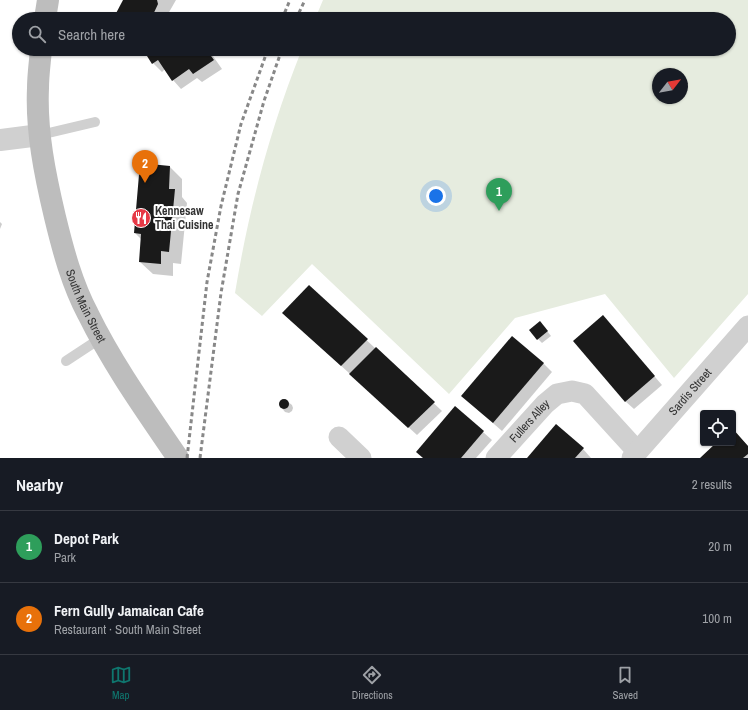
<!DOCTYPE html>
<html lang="en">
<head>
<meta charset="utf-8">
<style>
  body { margin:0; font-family:"Archivo Narrow",sans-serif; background:#242831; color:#f1f3f6 }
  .controls { position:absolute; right:12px; bottom:12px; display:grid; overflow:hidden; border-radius:4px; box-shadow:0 1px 3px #0004 }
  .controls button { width:36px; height:36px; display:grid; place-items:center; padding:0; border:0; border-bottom:1px solid #363941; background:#171b24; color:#f1f3f6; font:20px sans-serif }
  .compass { position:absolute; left:652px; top:68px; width:36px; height:36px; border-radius:50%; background:#171b24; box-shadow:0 1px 3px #0004; rotate:59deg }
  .you { position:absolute; left:436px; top:196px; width:14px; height:14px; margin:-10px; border:3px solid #fff; border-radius:50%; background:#1a73e8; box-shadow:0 0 0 6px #1a73e833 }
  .badge { display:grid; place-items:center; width:26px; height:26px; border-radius:50%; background:#0f766e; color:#fff; font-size:13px; font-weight:700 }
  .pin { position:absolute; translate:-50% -33px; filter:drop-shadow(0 1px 2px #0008) }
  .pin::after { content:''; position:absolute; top:21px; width:14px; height:12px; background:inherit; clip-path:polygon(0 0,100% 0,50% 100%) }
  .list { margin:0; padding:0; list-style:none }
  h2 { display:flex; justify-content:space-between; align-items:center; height:52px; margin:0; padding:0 16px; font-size:17px }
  h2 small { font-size:13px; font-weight:400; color:#9ea1a6 }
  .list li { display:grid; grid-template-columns:26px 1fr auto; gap:12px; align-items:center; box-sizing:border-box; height:72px; padding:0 16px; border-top:1px solid #363941 }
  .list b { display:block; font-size:15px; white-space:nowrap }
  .list p { margin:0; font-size:13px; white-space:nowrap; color:#9ea1a6 }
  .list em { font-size:13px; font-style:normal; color:#9ea1a6 }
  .icon { flex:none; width:22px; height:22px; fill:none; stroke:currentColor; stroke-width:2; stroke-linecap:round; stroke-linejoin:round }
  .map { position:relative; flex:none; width:748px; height:458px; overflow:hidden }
  .search { position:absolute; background:#171b24; box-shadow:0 1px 3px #0004; left:12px; right:12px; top:12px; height:44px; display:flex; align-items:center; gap:10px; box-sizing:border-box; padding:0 14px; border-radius:22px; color:#9ea1a6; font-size:15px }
  .sheet { height:196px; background:#171b24 }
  nav { display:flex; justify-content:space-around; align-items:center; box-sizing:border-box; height:56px; border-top:1px solid #363941; background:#171b24; font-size:11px; color:#9ea1a6 }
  nav a { display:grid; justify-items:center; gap:2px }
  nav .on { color:#0f766e }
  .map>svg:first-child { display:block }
  .green { fill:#e6ecdf; fill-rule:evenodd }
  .shadow { fill:#0003 }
  .building { fill:#1a1a1a }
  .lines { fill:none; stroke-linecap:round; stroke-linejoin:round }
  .service { stroke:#d0d0d0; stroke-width:10 }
  .minor { stroke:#d0d0d0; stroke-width:21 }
  .tertiary { stroke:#d0d0d0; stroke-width:22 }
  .secondary { stroke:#bdbdbd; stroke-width:22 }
  .rail { stroke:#888; stroke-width:3; stroke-dasharray:4 3; stroke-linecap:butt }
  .labels { text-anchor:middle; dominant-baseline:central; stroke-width:4; stroke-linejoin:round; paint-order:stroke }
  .poi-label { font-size:12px; font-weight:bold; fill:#333; stroke:#fff; text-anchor:start }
  .street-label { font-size:12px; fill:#333; stroke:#fff }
</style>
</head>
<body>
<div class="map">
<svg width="748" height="458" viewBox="0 0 748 458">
  <rect width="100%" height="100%" fill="#fff"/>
  <path class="green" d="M323 0H748V294L674 378 605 294 515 318 449 394 312 264 262 316 235 293C249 208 270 129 302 49H729V19H315ZM658 74H682V98H658Z"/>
  <g class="shadow">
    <polygon points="125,0 176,0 168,14 170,17 169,19 114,19"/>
    <polygon points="146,49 155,49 153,53"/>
    <polygon points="159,49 208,49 222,69 202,82 197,78 181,89 173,80 165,69 162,72 153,63"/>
    <polygon points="170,167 182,179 182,197 187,203 181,264 173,263 173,276 153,274 140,262 142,240 135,233"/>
    <polygon points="0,222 2,224 0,229"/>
    <polygon points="309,286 442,411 417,435 292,321"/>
    <polygon points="603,317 662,385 634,409 625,401"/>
    <polygon points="544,327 551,336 542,343 538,339"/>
    <polygon points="543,363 552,372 502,431 462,396"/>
    <polygon points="284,399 292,405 293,408 292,411 289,413 285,412 281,407 279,404 281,400"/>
    <polygon points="733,431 748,446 748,458 701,458 718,443 733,443"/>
    <polygon points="483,432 492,440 476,458 424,458"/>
    <polygon points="583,449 591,458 528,458"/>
  </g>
  <g class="building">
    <polygon points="123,0 157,0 158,4 151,19 113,19"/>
    <polygon points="157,49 206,49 214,60 193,74 189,69 172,81 158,60 152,64 147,56"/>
    <polygon points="140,163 170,166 169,189 175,189 169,252 161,251 161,264 139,262 141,234 134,233"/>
    <polygon points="309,285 368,339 341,366 282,313"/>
    <polygon points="603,315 655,376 625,402 573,341"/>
    <polygon points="540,321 548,331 537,340 529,330"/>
    <polygon points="512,336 544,363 493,423 461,396"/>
    <polygon points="376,347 435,402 408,428 349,374"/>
    <circle cx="284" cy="404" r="5"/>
    <polygon points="455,406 484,431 461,458 423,458 416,452"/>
    <polygon points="556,424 584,448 575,458 527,458"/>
    <polygon points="733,429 748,446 748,454 743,458 700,458 716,443 733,443"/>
  </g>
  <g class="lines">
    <g class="service">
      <polyline points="40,135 95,122"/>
      <polyline points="66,361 101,338"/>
    </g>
    <g class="minor">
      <polyline points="339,437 361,458"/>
      <path id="s1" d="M496 458 545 404 557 394 572 391 585 394 637 451"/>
      <path id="s2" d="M632 458 748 326"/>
    </g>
    <polyline class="tertiary" points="0,140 40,135"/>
    <g class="secondary">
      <polyline points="45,19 48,0"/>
      <path id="s3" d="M41 49C40 62 38 75 38 88 36 131 45 175 55 217 63 250 72 284 88 314 113 365 146 411 178 458"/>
    </g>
    <g class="rail">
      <polyline points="282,19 290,0"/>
      <polyline points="296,19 305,0"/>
      <polyline points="187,458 207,282 221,206 241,124 268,49"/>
      <polyline points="200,458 221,293 238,194 264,101 282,49"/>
    </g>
  </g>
  <defs>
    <symbol id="restaurant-disc" viewBox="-11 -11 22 22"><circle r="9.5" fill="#e63946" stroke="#fff"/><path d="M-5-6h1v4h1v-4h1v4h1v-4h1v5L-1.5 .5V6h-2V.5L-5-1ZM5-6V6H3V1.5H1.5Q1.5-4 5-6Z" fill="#fff"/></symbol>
  </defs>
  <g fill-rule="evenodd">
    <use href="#restaurant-disc" x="130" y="207" width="22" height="22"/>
  </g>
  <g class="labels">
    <g class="poi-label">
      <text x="155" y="211">Kennesaw<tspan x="155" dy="14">Thai Cuisine</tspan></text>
    </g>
    <g class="street-label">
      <text stroke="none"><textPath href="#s3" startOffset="264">South Main Street</textPath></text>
      <text stroke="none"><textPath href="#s2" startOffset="88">Sardis Street</textPath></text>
      <text stroke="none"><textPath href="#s1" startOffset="50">Fullers Alley</textPath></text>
    </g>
  </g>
</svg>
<div class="controls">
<button><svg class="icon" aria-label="locate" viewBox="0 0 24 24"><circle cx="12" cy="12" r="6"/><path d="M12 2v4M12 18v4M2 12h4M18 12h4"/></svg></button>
</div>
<svg class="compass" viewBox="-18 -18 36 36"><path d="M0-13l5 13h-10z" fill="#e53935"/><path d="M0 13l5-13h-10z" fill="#9ea1a6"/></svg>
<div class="you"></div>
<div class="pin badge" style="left:499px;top:211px;background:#2e9e5b">1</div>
<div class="pin badge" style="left:145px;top:183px;background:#e8710a">2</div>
<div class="search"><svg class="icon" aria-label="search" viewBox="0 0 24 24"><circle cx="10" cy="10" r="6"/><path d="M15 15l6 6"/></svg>Search here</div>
</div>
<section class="sheet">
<h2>Nearby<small>2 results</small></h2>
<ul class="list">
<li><span class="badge" style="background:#2e9e5b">1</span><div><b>Depot Park</b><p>Park</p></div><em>20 m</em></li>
<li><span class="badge" style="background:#e8710a">2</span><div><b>Fern Gully Jamaican Cafe</b><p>Restaurant · South Main Street</p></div><em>100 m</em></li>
</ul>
</section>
<nav>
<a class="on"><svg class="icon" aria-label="map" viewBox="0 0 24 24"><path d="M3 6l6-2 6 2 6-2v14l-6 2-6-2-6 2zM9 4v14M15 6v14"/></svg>Map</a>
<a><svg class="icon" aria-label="directions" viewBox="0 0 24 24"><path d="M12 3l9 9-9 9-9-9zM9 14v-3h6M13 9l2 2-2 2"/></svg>Directions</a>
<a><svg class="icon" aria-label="saved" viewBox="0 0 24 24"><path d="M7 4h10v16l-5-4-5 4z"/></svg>Saved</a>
</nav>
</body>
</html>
